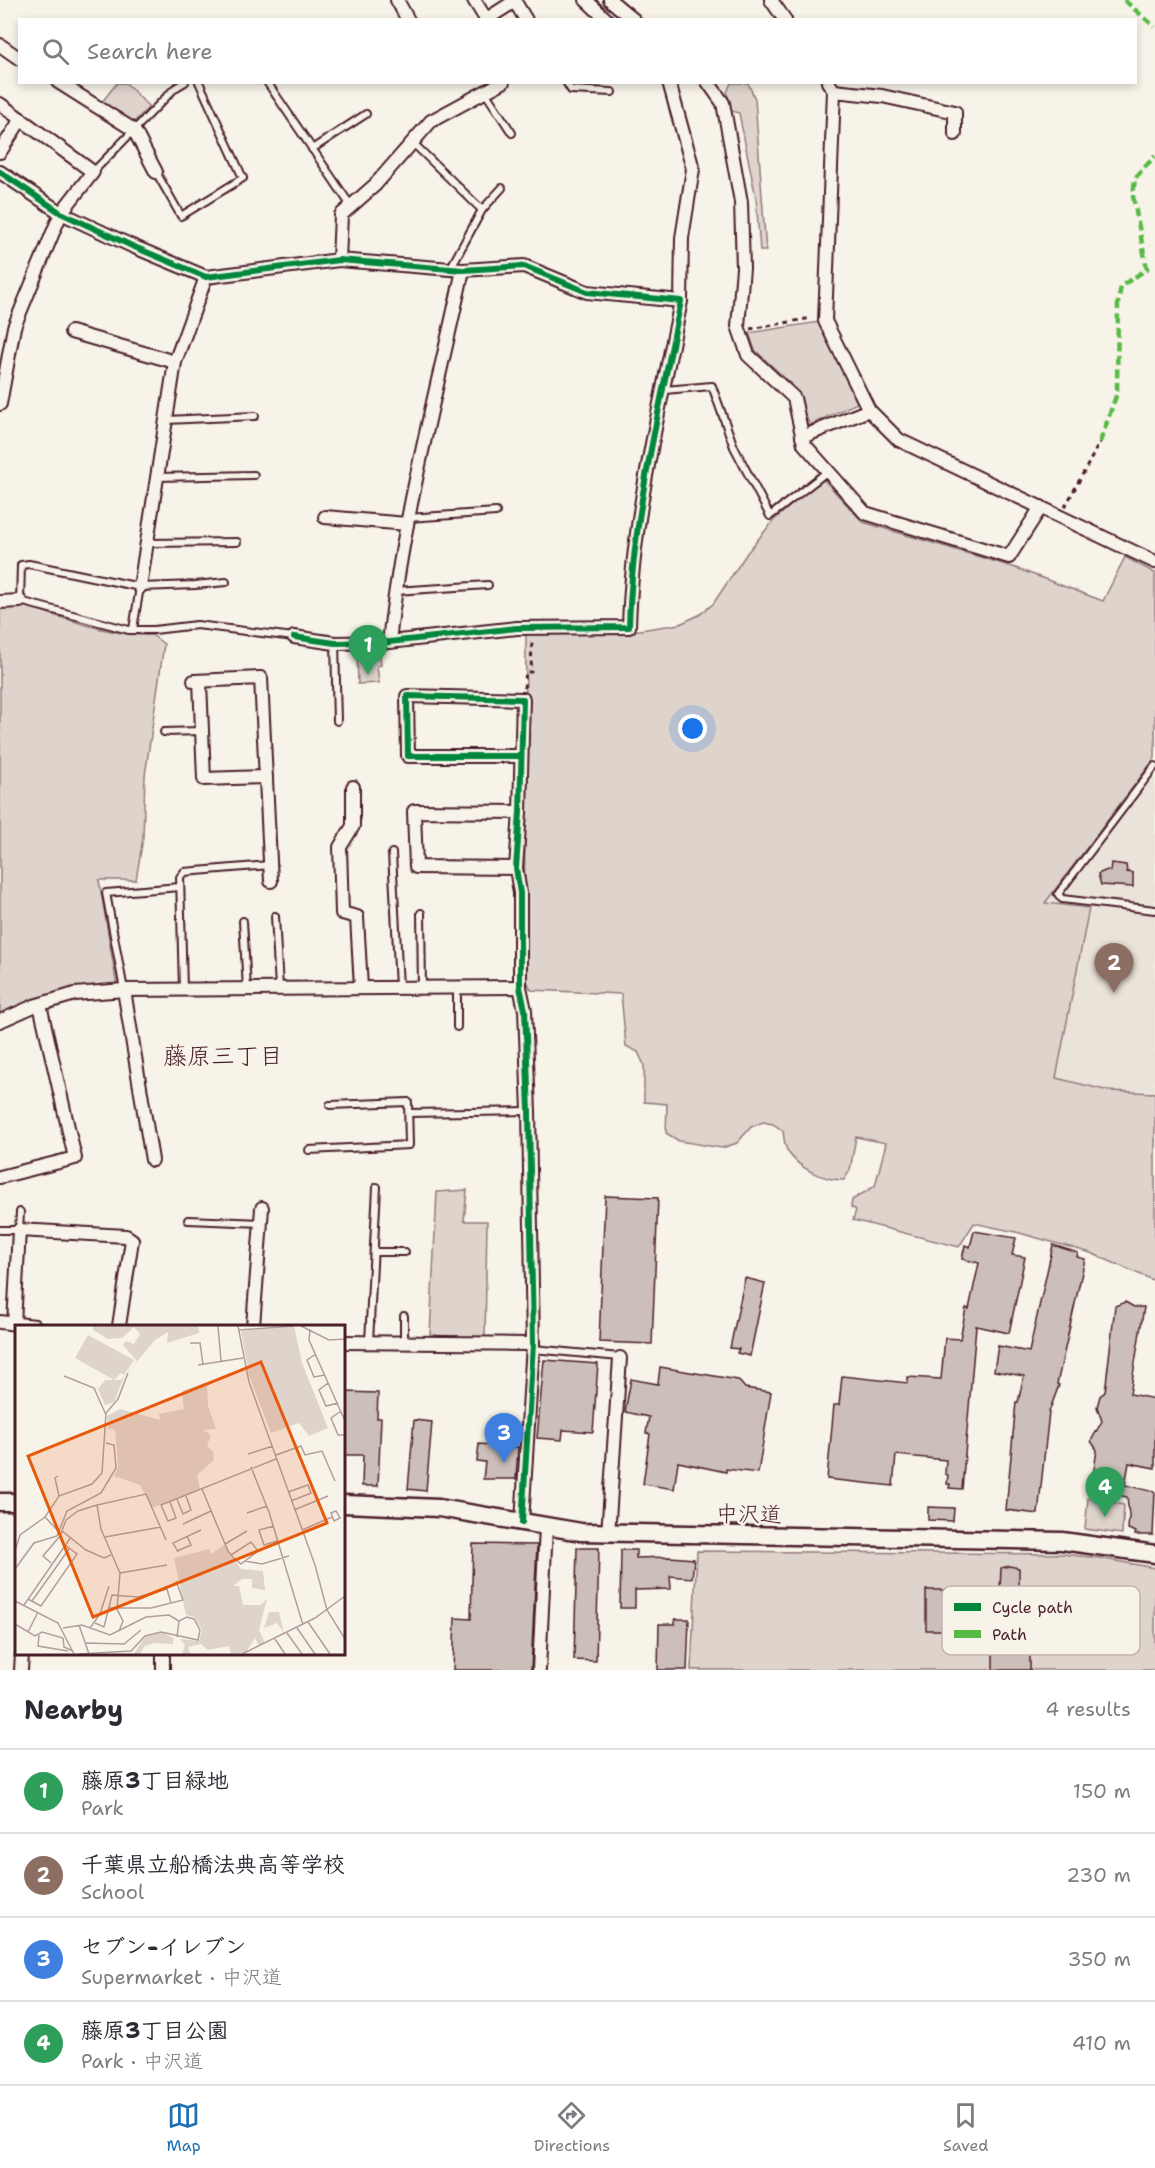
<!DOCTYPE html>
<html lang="en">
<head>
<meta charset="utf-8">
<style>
  body { margin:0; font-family:"Shantell Sans","Klee One",sans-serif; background:#f7f7f7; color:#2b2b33 }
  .you { position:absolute; left:693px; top:729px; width:21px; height:21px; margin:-15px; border:4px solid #fff; border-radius:50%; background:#1a73e8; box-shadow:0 0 0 9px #1a73e833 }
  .badge { display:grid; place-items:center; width:39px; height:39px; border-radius:50%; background:#1f6fb2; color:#fff; font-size:20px; font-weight:700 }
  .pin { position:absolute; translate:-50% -50px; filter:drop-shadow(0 2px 3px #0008) }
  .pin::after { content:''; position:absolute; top:32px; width:21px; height:18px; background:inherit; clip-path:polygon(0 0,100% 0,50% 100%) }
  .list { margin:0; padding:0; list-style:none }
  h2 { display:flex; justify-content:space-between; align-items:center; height:78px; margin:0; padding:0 24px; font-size:26px }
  h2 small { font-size:20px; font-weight:400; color:#7c7c81 }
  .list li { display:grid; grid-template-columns:39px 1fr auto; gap:18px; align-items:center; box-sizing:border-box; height:84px; padding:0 24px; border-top:2px solid #e1e1e2 }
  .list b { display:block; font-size:22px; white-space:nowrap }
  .list p { margin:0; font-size:20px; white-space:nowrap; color:#7c7c81 }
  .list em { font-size:20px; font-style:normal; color:#7c7c81 }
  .icon { flex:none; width:33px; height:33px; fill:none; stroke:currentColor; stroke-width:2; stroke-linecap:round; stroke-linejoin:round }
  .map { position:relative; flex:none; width:1155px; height:1670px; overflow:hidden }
  .search { position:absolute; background:#fff; box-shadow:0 3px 9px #0003; left:18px; right:18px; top:18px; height:66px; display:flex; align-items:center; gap:15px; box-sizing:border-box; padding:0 21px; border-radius:0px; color:#7c7c81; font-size:22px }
  .sheet { height:414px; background:#fff }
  nav { display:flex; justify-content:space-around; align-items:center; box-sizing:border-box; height:84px; border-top:2px solid #e1e1e2; background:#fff; font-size:16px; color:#7c7c81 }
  nav a { display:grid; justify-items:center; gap:3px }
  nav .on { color:#1f6fb2 }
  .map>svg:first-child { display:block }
  .built { fill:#eae3da }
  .green { fill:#ded4cc; stroke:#947a7c; stroke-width:1.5 }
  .building { fill:#ccbfb9; stroke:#4a1f2b; stroke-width:1.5 }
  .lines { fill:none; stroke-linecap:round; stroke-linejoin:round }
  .lane-casing { stroke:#4a1f2b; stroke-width:10 }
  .street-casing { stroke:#4a1f2b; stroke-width:16 }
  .secondary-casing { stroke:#4a1f2b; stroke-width:21 }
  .path { stroke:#4a1f2b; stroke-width:3; stroke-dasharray:4.5 4.5; stroke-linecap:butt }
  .lane { stroke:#f7f3e8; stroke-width:6 }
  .street { stroke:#f7f3e8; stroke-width:12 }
  .secondary { stroke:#f7f3e8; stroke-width:16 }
  .quiet { stroke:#58b947; stroke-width:4.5; stroke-dasharray:9 4.5; stroke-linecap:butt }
  .cycleway-casing { stroke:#f7f3e8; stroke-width:10 }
  .cycleway { stroke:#00873e; stroke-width:6 }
  .labels { text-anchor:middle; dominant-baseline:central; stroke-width:5; stroke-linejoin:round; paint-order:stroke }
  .street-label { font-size:22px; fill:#4a1f2b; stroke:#f7f3e8 }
  .neighbourhood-label { font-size:24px; fill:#4a1f2b; stroke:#f7f3e8 }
  .inset-road { fill:none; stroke:#b29e9c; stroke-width:1.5 }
  .view { fill:#e8590c; fill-opacity:0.15; stroke:#e8590c; stroke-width:3 }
  .inset-edge { fill:none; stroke:#4a1f2b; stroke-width:3 }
  .key { fill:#f7f3e8; stroke:#c3b3af; stroke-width:1.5 }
  .key-label { font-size:16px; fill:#4a1f2b }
</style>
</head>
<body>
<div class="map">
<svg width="1155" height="1670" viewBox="0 0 1155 1670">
  <rect width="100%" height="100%" fill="#f7f3e8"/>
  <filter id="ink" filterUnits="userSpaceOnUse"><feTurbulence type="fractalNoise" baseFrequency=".0167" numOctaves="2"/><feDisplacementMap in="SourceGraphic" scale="12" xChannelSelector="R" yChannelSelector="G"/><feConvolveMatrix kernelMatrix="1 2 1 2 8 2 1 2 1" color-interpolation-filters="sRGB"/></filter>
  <g filter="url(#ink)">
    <polygon class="built" points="1155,758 1155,1093 1109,1091 1056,1079 1089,909 1045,904"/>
    <g class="green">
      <polygon points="117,83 126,83 149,107 133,123 101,103"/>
      <polygon points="731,83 748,83 755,99 766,251 760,251 756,198 739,113 731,111 727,92"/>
      <polygon points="819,322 857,403 810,425 790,383 755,350 749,333"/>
      <path d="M822 478 863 522 1013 567 1103 601 1125 557 1155 573V758L1045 903 1089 908 1056 1078 1109 1091 1155 1093V1281L1091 1253 1016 1232 974 1223 959 1247 853 1220 856 1210 851 1207 852 1200 875 1186 886 1143 856 1137 850 1170 844 1180C823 1180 798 1169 787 1150 784 1144 784 1137 783 1131L773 1124 763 1122 751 1127 737 1143 722 1148 679 1141 666 1133 667 1104 644 1102V1065L638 1052 626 1046 621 994 531 990 524 974 526 632 633 631 680 624 699 615 713 604 747 553 773 521Z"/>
      <path d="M0 602C19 603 33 608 50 614 80 623 121 637 152 635L164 644 145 776 143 838 136 880H99L117 986 0 1017Z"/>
      <polygon points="376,650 376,655 380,655 381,665 377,666 379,683 358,684 357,653"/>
      <polygon points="467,1190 464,1221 487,1221 485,1338 430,1335 437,1192"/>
      <polygon points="1088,1498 1124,1505 1122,1534 1085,1529"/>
      <polygon points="697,1551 1062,1554 1099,1558 1155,1568 1155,1670 691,1670"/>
    </g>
    <g class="building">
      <polygon points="1111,863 1126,865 1127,872 1133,873 1133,887 1101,885 1098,874 1107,870 1110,871"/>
      <polygon points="605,1196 658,1198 652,1344 599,1342"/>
      <polygon points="974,1231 1016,1238 1012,1255 1025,1257 1009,1333 976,1326 962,1489 949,1488 950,1484 947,1484 948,1475 945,1474 946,1460 896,1455 893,1486 827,1479 834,1405 839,1405 842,1376 908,1383 908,1377 941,1379 945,1338 960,1339 966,1308 969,1309 979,1263 962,1259 965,1245 970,1247"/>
      <polygon points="1053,1245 1078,1253 1077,1257 1085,1259 1057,1384 1059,1385 1049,1412 1038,1514 1006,1510 1016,1402 1018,1402 1024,1376 994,1371 998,1346 1029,1352"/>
      <polygon points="745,1278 765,1283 750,1356 737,1353 739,1349 730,1348"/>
      <polygon points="1125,1302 1134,1307 1144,1307 1130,1394 1155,1399 1155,1468 1129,1463 1125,1485 1155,1492 1153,1535 1135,1535 1136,1532 1128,1529 1129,1516 1127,1497 1109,1493 1106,1495 1099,1494 1091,1489 1097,1450 1091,1441 1102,1421 1097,1407 1100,1396 1105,1392 1115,1306"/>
      <polygon points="544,1360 598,1364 593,1432 563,1430 562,1440 537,1438"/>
      <polygon points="660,1367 738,1380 745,1388 771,1392 758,1473 726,1469 726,1472 678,1462 674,1489 643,1484 650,1434 646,1433 649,1417 625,1412 631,1379 658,1384"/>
      <polygon points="344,1392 378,1393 377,1418 381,1418 378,1486 362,1486 363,1455 344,1455"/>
      <polygon points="414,1420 432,1422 426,1491 408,1489"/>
      <polygon points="479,1444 518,1447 516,1479 483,1479 485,1462 477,1461"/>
      <polygon points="928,1507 954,1508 953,1521 928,1520"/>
      <polygon points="473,1544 537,1545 531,1670 453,1670 455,1618 471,1619"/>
      <polygon points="577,1548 599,1548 596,1661 574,1660"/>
      <polygon points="621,1550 636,1550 636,1558 670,1557 694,1559 692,1578 670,1576 671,1589 635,1590 635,1608 620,1608"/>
      <polygon points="1009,1566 1019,1568 1019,1590 1086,1591 1086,1631 1030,1631 1030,1670 993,1670 993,1630 926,1630 926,1590 1000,1590 1001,1568"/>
      <polygon points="675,1619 689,1619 687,1670 658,1670 659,1624 675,1624"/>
    </g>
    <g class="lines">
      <defs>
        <g id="lane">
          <polyline points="267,82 351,206"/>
          <polyline points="566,82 571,90 612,92"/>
          <polyline points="485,92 512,133"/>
          <polyline points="412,142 482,210 450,269"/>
          <polyline points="312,149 366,114"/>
          <polyline points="93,172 175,88 185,82"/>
          <polyline points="156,172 181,216 243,178 199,82"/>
          <polyline points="482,210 502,188"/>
          <polyline points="664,390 712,386 734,447 770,516 828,471"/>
          <polyline points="166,420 255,416"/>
          <polyline points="157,477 254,475"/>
          <polyline points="408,518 496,512"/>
          <polyline points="147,543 237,542"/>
          <polyline points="226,582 195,585 140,587 29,564 21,565 20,601 129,630 154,630 197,625 294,637"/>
          <polyline points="395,591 488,585"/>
          <polyline points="133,629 140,587"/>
          <polyline points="335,643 337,721"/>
          <polyline points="164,732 202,731"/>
          <polyline points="1155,766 1058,894 1062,899 1155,910"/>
          <polyline points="392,853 399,987"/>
          <polyline points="421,913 422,988"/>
          <polyline points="275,916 279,988"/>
          <polyline points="243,921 247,989"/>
          <polyline points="183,989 180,877 184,872 270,865"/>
          <polyline points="124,990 106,893 180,887"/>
          <polyline points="457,1027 457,988"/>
          <polyline points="409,1113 529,1111"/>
          <polyline points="309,1150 409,1145 408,1102 330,1105"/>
          <polyline points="188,1220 262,1223"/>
          <polyline points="0,1230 19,1230 20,1212"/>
          <polyline points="374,1252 405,1252"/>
          <polyline points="369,1342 377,1187"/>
          <polyline points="404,1342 404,1316"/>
          <polyline points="533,1349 620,1357"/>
        </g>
        <g id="street">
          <polyline points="397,0 408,20"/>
          <polyline points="474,0 486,19"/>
          <polyline points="514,0 526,20"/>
          <polyline points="586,0 607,20"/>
          <polyline points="610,0 634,20"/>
          <polyline points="771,0 785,20"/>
          <polyline points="485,20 515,1"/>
          <polyline points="0,45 20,59"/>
          <polyline points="58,82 134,130 156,172"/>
          <polyline points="669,82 693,169 682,238 681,301"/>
          <polyline points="708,82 723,103 741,202 743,268 738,326 748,355 794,398 804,444 865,513 1009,557 1041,507"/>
          <polyline points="828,82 834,91 825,321 869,410 899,440 1155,562"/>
          <polyline points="834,91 882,96 955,112 955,134"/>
          <polyline points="0,104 93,172 61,213 14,327 0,404"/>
          <polyline points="0,152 21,119"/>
          <path d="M0 172 61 213 132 246 206 277 339 260 463 270 524 266 587 292 681 301C660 408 632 518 629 627L517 628 389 642 335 643 294 637"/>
          <polyline points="339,260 341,215 375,185 431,121 503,82"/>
          <polyline points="71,332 175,362"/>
          <polyline points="802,437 869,410"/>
          <polyline points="325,517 407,524"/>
          <polyline points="140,587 175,362 206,277"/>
          <polyline points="0,602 20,601"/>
          <path d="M389 642C403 516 436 394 463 270"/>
          <polyline points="194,681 261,678 271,881"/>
          <polyline points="200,681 204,779 266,777"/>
          <polyline points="521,756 408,756 407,696 523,699 520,812 516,868 520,893 520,987 525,1010 529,1111 533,1344 522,1522"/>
          <polyline points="353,787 353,826 340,847 342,913 357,917 361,988"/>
          <polyline points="516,868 416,867 414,811 520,812"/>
          <polyline points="124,990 152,1160"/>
          <polyline points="0,1021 34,1006 75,994 124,990 520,987"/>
          <polyline points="0,1177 75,1158 40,1005"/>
          <polyline points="0,1322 35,1326"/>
          <polyline points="14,1324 19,1230 126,1236 132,1240 119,1326"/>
          <polyline points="253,1326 262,1208"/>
          <polyline points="344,1342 533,1344"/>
          <polyline points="608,1534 620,1358"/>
          <polyline points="163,1654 163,1670"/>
          <polyline points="21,1670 22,1654"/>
          <polyline points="539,1670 546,1527"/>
        </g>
        <g id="secondary">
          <polyline points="0,1502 16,1502"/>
          <polyline points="344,1504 439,1508 581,1532 1062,1541 1155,1554"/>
        </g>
      </defs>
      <use href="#lane" class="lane-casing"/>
      <use href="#street" class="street-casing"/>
      <use href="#secondary" class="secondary-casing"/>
      <g class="path">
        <polyline points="750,329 812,318"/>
        <polyline points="1065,507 1100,442"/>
        <polyline points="524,688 526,672 531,672 532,640"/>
      </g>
      <use href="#lane" class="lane"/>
      <use href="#street" class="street"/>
      <use href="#secondary" class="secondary"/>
      <g class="quiet">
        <polyline points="1124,0 1155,27"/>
        <polyline points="1100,442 1117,393 1118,303 1121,286 1147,269 1133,196 1135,178 1155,156"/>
      </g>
      <defs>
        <g id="cycleway">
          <path d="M0 172 61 213 132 246 206 277 339 260 463 270 524 266 587 292 681 301C660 408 632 518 629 627L517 628 389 642 335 643 294 637"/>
          <polyline points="521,756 408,756 407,696 523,699 520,812 516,868 520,893 520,987 525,1010 529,1111 533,1344 522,1522"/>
        </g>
      </defs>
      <use href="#cycleway" class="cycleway-casing"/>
      <use href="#cycleway" class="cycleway"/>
    </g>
  </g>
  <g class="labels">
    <g class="street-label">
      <text transform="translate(749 1514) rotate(1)">中沢道</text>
    </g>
    <g class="neighbourhood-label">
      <text x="223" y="1056">藤原三丁目</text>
    </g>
  </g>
  <g transform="translate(15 1325)">
    <rect width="330" height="330" fill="#f7f3e8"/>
    <path d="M78 1H183L184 8 152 18 153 7 140 15 109 52 99 77 90 80 83 64 90 55H106L122 36 108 20 111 16 119 19 125 9 119 2 107 13 93 14 78 5ZM279 1 287 38 313 103 294 111 284 98 256 108 234 51 226 6ZM73 10 119 35 109 50 106 48 99 55 60 33ZM192 57 193 81 201 104 188 105 196 110 192 121 198 127 199 135 182 150 185 164 137 183 125 160 99 151 103 142 100 105 93 104 92 91 105 84 145 95 144 89 169 84 167 66ZM209 220 226 244 248 246 250 265 237 263V254H227L218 261H224L228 280H245L252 274 244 305 250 318 244 321 240 313 231 327 221 329H216L214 321 193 325 186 319 173 322 175 329H167L170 320 165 314 184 316 187 305 179 292 171 290 159 233 194 224 196 229ZM254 287H264L269 308 262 298 249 303ZM146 307 158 313V319L139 318 130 321 125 329H119L130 312Z" fill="#ded4cc"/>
    <path class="inset-road" d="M203 1 206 36M223 1 234 57 300 240 312 285 330 314M286 1 314 15 330 14M295 4 294 15 330 96M224 5 278 1M175 18H185L188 39M301 29 292 35 299 52 310 50M183 40 228 33M49 51 79 63 91 90M313 58 304 65 311 81 323 78M326 86 316 93 323 110H330M233 129 258 121M261 130 286 121 290 130 307 126 320 156M236 142 254 187 288 300M43 151 40 153 44 171M187 164 210 219 213 226 217 231 226 239 243 226 236 217 216 230M273 167 293 160 296 168 276 176M162 174 168 189 176 185 171 171M155 177 161 193 153 196 146 180 261 134M279 185 313 171M321 186 325 193 319 196 316 188ZM232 188 252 181M30 192 44 207M168 199 196 186M259 201 244 205 249 220 262 216M287 205 317 192M47 206 71 225 89 233 96 230M90 212 146 202M210 219 232 206M0 226 5 210 30 192 44 171 77 159 87 148 91 88 103 74 113 48M162 226 176 220 172 211M163 227 158 218 186 205M230 236 247 239 274 231M36 238 28 231 45 211 51 195 63 186 82 180M0 244 19 218 42 211 52 186 86 168 101 143 99 120 91 118M105 248 152 240M13 274 26 281 62 229 50 220M0 276 43 298 59 329M17 276 54 224M9 280 56 212M94 283H136L168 275 161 256M293 297 315 329M80 298 89 302 97 270 123 272 152 264 156 278M0 299 20 311 27 307 48 313 49 322 58 326M64 300 74 329M48 303 67 300 95 310 131 292 154 290 164 296 162 312M75 303 85 289 94 261M282 303 300 329M104 306 108 296 102 284 105 248 86 204 82 180 131 169 151 215M13 307 23 287M272 308 287 329M24 310 23 321 53 326M260 314 270 329M71 318 109 319 126 305M64 329 116 326 130 311 146 307 183 315 185 305 179 294 172 292 164 296M227 329 300 293 330 271"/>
    <path class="view" d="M246 37 312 198 78 292 13 131Z"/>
    <rect width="330" height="330" class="inset-edge"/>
  </g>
  <rect x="942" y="1586" width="198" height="69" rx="9" class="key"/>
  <rect x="954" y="1603" width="27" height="8" fill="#00873e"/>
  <rect x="954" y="1630" width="27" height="8" fill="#58b947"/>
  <g class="key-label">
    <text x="992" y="1613">Cycle path</text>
    <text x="992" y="1640">Path</text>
  </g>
</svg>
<div class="you"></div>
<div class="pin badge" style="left:368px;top:675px;background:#2e9e5b">1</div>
<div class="pin badge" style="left:1114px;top:993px;background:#8d6e63">2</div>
<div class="pin badge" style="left:504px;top:1463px;background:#3f7fe0">3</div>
<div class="pin badge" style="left:1105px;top:1517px;background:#2e9e5b">4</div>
<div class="search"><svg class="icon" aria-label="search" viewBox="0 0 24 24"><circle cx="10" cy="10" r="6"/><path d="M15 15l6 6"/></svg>Search here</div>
</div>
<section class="sheet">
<h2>Nearby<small>4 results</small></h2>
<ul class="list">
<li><span class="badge" style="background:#2e9e5b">1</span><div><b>藤原3丁目緑地</b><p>Park</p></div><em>150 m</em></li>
<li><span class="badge" style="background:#8d6e63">2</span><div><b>千葉県立船橋法典高等学校</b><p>School</p></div><em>230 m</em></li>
<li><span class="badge" style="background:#3f7fe0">3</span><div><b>セブン-イレブン</b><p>Supermarket · 中沢道</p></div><em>350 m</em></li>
<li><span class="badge" style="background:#2e9e5b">4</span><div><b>藤原3丁目公園</b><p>Park · 中沢道</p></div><em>410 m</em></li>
</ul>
</section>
<nav>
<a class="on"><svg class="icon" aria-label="map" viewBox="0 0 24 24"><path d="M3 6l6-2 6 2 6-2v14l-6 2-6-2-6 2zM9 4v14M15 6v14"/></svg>Map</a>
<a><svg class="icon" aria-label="directions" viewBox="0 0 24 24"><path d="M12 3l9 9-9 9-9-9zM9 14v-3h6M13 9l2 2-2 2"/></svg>Directions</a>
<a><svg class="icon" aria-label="saved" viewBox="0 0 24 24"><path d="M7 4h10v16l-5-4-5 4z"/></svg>Saved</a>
</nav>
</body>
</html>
